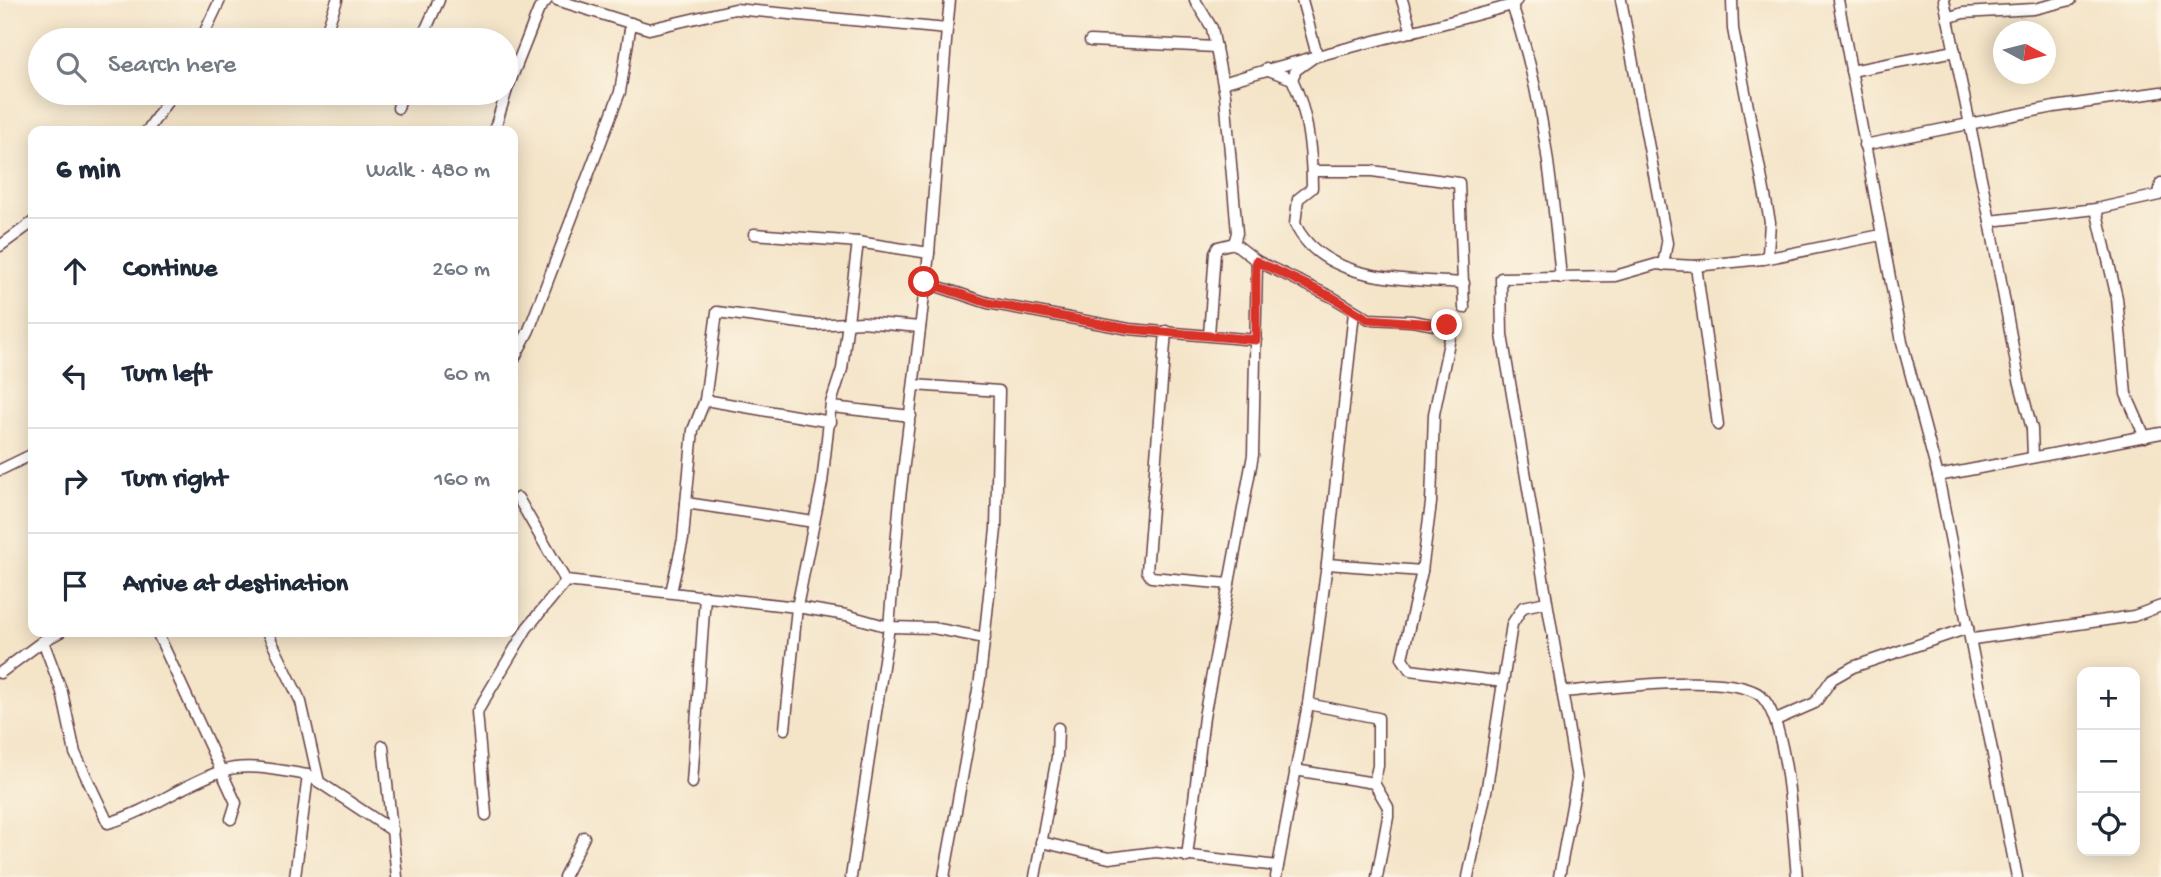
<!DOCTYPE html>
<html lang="en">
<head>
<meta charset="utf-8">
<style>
  body { margin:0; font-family:"Gochi Hand",sans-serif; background:#f2f2f3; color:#1f2937 }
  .controls { position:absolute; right:21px; bottom:21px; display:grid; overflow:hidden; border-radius:14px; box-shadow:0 4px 18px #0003 }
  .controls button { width:63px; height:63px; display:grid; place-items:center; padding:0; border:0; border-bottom:2px solid #e0e1e3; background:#fff; color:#1f2937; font:35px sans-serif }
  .compass { position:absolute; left:1993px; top:21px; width:63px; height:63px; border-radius:50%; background:#fff; box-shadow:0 4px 18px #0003; rotate:97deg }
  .stop { position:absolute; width:21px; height:21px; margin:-16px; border:5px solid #d93025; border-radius:50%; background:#fff }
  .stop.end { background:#d93025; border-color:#fff; box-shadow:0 2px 7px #0008 }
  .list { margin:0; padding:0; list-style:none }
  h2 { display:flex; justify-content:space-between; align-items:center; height:91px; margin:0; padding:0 28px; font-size:30px }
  h2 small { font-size:23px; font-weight:400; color:#747a83 }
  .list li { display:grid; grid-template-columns:46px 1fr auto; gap:21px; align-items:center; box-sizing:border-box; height:105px; padding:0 28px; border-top:2px solid #e0e1e3 }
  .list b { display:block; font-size:26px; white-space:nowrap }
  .list em { font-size:23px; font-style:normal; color:#747a83 }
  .icon { flex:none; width:38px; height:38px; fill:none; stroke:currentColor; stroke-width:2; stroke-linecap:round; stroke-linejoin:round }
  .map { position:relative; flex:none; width:2161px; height:877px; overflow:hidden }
  .search { position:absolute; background:#fff; box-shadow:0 4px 18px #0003; left:28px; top:28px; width:490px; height:77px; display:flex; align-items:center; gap:18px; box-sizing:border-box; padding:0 24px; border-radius:38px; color:#747a83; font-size:26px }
  .panel { position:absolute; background:#fff; box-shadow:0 4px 18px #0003; left:28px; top:126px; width:490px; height:511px; border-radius:14px }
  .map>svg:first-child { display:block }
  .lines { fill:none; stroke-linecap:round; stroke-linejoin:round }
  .minor-casing { stroke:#643d43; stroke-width:13 }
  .minor { stroke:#fff; stroke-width:10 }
  .route { stroke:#d93025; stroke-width:9 }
</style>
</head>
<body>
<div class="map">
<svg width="2161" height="877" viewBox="0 0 2161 877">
  <rect width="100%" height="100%" fill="#fcf5e5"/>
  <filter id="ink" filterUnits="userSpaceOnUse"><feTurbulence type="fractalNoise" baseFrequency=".0143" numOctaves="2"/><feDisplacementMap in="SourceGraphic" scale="14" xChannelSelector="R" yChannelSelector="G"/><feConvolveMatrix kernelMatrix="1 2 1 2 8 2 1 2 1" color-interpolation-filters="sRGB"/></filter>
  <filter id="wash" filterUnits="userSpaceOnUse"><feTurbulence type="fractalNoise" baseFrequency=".00686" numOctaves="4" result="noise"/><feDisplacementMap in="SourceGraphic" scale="28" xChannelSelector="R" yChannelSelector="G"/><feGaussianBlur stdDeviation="1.57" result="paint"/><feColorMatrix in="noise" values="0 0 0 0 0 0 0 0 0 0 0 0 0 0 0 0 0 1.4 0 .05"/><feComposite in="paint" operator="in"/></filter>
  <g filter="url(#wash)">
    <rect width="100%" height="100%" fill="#f4e4c8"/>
  </g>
  <g filter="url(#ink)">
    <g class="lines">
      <defs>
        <g id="minor">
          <polyline points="557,0 649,29 735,9 947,29 950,0"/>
          <polyline points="1195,0 1212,28 1225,95 1237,233 1234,243"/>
          <polyline points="1402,0 1412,32"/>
          <polyline points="1621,0 1667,243 1663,265"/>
          <polyline points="1838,0 1902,342 1938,476 2017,877"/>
          <polyline points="1944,0 1990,221 2019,380 2032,429 2033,457"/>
          <path d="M1512 5C1543 93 1552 186 1561 278"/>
          <polyline points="1947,18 1963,13 2034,9 2071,0"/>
          <polyline points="326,32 337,0"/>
          <polyline points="201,40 220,0"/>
          <polyline points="421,40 439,0"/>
          <polyline points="1090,41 1216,47"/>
          <path d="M1266 69 1292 79C1308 112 1312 152 1312 188L1298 199 1295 224C1323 283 1408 279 1464 283"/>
          <polyline points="1851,71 1955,51"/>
          <polyline points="1292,79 1296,70 1317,55 1302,0"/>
          <path d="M1223 83C1318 53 1416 32 1512 5L1517 0"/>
          <polyline points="506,92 539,9 547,0"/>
          <polyline points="398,108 402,93"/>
          <polyline points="147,131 173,93"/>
          <polyline points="494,131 506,93"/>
          <polyline points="1864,145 2054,107 2161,92"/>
          <polyline points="1312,171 1372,171 1459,183 1464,308"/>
          <polyline points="2096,209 2117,298 2126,394 2145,437"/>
          <polyline points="1990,221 2096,209 2159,195 2161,183"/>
          <polyline points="754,234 858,242 929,253"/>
          <polyline points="0,246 33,222"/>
          <polyline points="1764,259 1881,235"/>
          <polyline points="1696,266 1718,425"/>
          <polyline points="924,282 988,303 1129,329 1256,340"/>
          <polyline points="1166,331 1147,571 1151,577 1229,584"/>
          <polyline points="1209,335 1215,252 1218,247 1234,243 1257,261 1332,297 1369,319 1412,321 1452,328 1434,414 1431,503 1422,571 1402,658 1410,670 1503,682"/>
          <polyline points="513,361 529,330 620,92 631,23"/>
          <polyline points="914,385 999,391 996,529 980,679 944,877"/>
          <polyline points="832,407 911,416"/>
          <polyline points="831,422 705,400 717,312 815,325 862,322 920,327"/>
          <polyline points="0,470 33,454"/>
          <polyline points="1938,476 2161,433"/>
          <polyline points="518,498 566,581"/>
          <polyline points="686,503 693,430 705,400"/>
          <polyline points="1327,564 1422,571"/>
          <polyline points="566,581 797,607 846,615 889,627 933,628 985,638"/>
          <polyline points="671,592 683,539 686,503 814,522"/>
          <polyline points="157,632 236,803 231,819"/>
          <polyline points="267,632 301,702 319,782"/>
          <polyline points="1973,639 2134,616 2161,606"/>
          <polyline points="43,641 60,632"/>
          <path d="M0 673 43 641 62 692 75 753 108 823C149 812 182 784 222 771 247 762 282 771 308 775L295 877"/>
          <path d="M1562 692C1607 689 1720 672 1757 693 1789 712 1793 840 1797 877"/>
          <polyline points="1308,704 1378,718 1378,766 1374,783 1388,807 1388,817 1377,877"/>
          <polyline points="1776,720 1815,703 1832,679 1853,667 1968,628"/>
          <polyline points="785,729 797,607 822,483 831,403 842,369 858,242"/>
          <polyline points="383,746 397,877"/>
          <polyline points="1295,770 1374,783"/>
          <polyline points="313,778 393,831"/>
          <polyline points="692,783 705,596"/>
          <polyline points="486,815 477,712 527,628 566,581"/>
          <polyline points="1041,842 1109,858 1156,852 1278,866"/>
          <polyline points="1187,857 1204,717 1253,455 1257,261"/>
          <polyline points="564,877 584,837"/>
          <polyline points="851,877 889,627 900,498 929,253 947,29"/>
          <polyline points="1035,877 1057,757 1058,728"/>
          <polyline points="1276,877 1308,704 1327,564 1354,312"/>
          <polyline points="1468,877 1487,787 1512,624 1523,607 1546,602"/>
          <polyline points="1559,877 1577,779 1502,335 1501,278 1615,276 1657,264 1696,266 1762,259 1768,254 1770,222 1733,29 1732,0"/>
        </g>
      </defs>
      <use href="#minor" class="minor-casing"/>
      <use href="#minor" class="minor"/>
    </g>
  </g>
  <g class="lines" filter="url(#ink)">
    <polyline class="route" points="924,282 988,303 1129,329 1256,340 1256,261 1332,297 1368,319 1447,325"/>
  </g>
</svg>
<div class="controls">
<button>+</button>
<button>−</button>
<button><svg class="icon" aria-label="locate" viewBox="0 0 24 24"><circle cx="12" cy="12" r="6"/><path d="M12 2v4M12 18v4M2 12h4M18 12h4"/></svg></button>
</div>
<svg class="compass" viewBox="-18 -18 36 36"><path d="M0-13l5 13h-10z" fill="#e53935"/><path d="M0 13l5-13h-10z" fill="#747a83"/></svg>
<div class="stop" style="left:924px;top:282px"></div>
<div class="stop end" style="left:1447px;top:325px"></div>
<div class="search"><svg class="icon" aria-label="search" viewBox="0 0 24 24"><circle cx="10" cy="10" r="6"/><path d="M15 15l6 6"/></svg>Search here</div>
<section class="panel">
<h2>6 min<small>Walk · 480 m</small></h2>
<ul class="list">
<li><svg class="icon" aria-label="ahead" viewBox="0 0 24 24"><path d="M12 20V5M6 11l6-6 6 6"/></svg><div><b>Continue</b></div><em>260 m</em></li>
<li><svg class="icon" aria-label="left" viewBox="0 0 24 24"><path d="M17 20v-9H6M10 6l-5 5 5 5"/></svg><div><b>Turn left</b></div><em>60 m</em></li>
<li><svg class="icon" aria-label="right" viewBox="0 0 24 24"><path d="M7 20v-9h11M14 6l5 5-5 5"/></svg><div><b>Turn right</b></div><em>160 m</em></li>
<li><svg class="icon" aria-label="arrive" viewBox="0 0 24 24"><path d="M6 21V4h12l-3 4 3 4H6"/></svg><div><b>Arrive at destination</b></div></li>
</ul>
</section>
</div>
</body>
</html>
